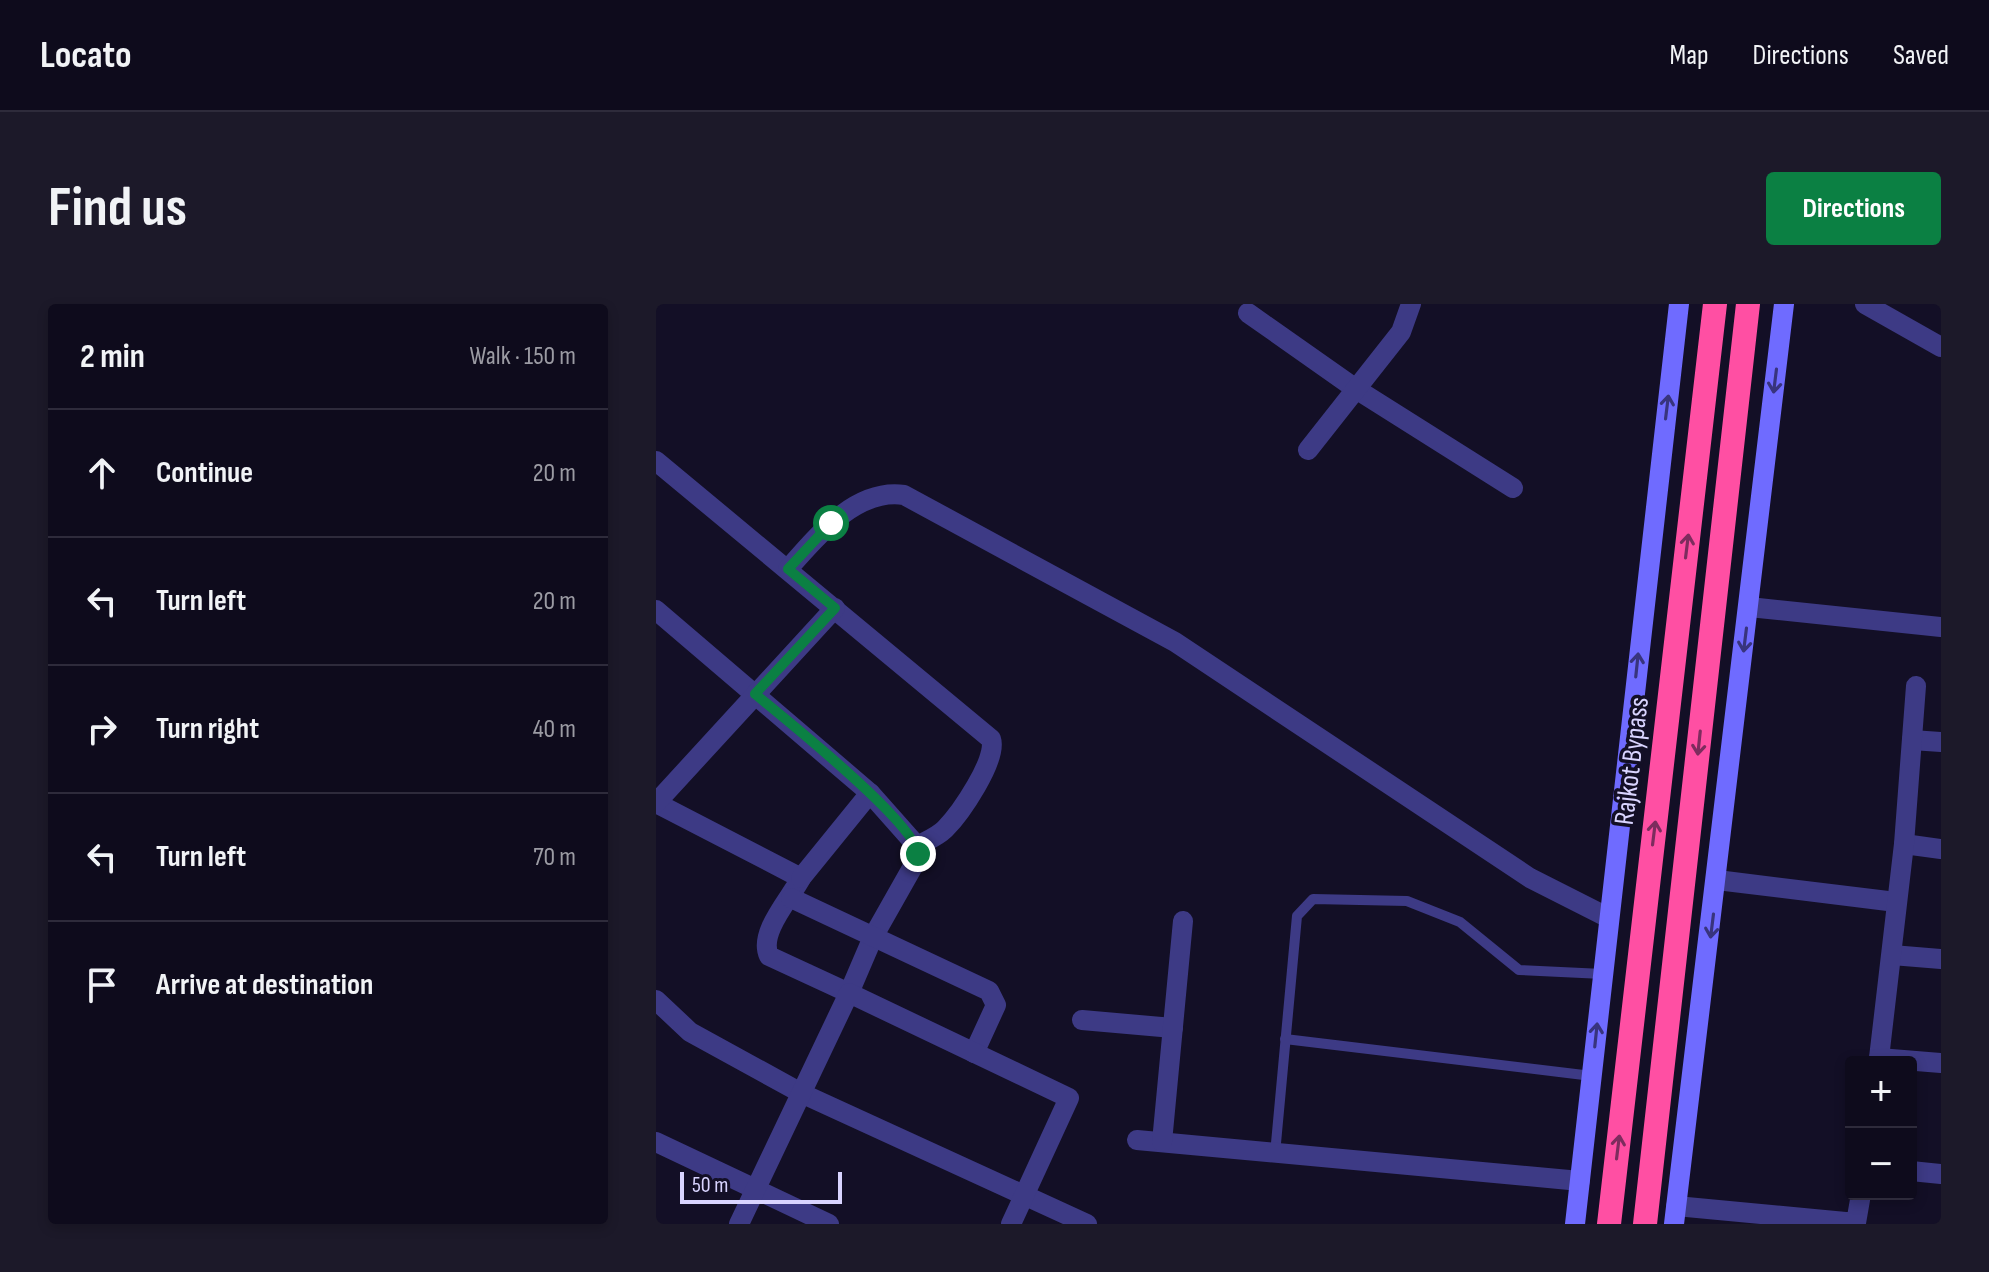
<!DOCTYPE html>
<html lang="en">
<head>
<meta charset="utf-8">
<style>
  body { margin:0; font-family:"Sofia Sans Condensed",sans-serif; background:#1c1929; color:#f1f3f6 }
  .controls { position:absolute; right:24px; bottom:24px; display:grid; overflow:hidden; border-radius:8px; box-shadow:0 4px 12px #0003 }
  .controls button { width:72px; height:72px; display:grid; place-items:center; padding:0; border:0; border-bottom:2px solid #2e2b3b; background:#0e0b1c; color:#f1f3f6; font:40px sans-serif }
  .scale { position:absolute; left:24px; bottom:20px; width:162px; box-sizing:border-box; padding-left:8px; border:4px solid #d9d4ff; border-top:0; font-size:22px; line-height:28px; white-space:nowrap; color:#d9d4ff; -webkit-text-stroke:6px #130f26; paint-order:stroke }
  .stop { position:absolute; width:24px; height:24px; margin:-18px; border:6px solid #0b8043; border-radius:50%; background:#fff }
  .stop.end { background:#0b8043; border-color:#fff; box-shadow:0 2px 8px #0008 }
  .list { margin:0; padding:0; list-style:none }
  h2 { display:flex; justify-content:space-between; align-items:center; height:104px; margin:0; padding:0 32px; font-size:34px }
  h2 small { font-size:26px; font-weight:400; color:#9b9ba3 }
  .list li { display:grid; grid-template-columns:52px 1fr auto; gap:24px; align-items:center; box-sizing:border-box; height:128px; padding:0 32px; border-top:2px solid #2e2b3b }
  .list b { display:block; font-size:30px; white-space:nowrap }
  .list em { font-size:26px; font-style:normal; color:#9b9ba3 }
  .icon { flex:none; width:44px; height:44px; fill:none; stroke:currentColor; stroke-width:2; stroke-linecap:round; stroke-linejoin:round }
  .map { position:relative; flex:none; width:1285px; height:920px; overflow:hidden; border-radius:8px }
  header { display:flex; align-items:center; gap:48px; box-sizing:border-box; height:112px; padding:0 40px; background:#0e0b1c; border-bottom:2px solid #2e2b3b }
  header strong { font-size:38px }
  nav { display:flex; gap:44px; margin-inline-start:auto; font-size:28px }
  .intro { display:flex; align-items:center; justify-content:space-between; box-sizing:border-box; height:192px; padding:0 48px }
  h1 { margin:0; font-size:56px }
  .button { padding:20px 36px; border-radius:8px; background:#0b8043; color:#fff; font-size:28px; font-weight:700 }
  main { display:flex; gap:48px; padding:0 48px }
  aside { flex:1; background:#0e0b1c; border-radius:8px; box-shadow:0 4px 12px #0003 }
  .map>svg:first-child { display:block }
  .lines { fill:none; stroke-linecap:round; stroke-linejoin:round }
  .lane { stroke:#3d3a85; stroke-width:10 }
  .street { stroke:#3d3a85; stroke-width:20 }
  .secondary { stroke:#6f6bff; stroke-width:20 }
  .highway { stroke:#ff4fa3; stroke-width:24 }
  .oneway { stroke:#38347d }
  .oneway2 { stroke:#7d2c5e }
  .route { stroke:#0b8043; stroke-width:10 }
  .labels { text-anchor:middle; dominant-baseline:central; stroke-width:7; stroke-linejoin:round; paint-order:stroke }
  .street-label { font-size:28px; fill:#d9d4ff; stroke:#130f26 }
</style>
</head>
<body>
<header>
<strong>Locato</strong>
<nav><a>Map</a><a>Directions</a><a>Saved</a></nav>
</header>
<div class="intro"><h1>Find us</h1><a class="button">Directions</a></div>
<main>
<aside>
<h2>2 min<small>Walk · 150 m</small></h2>
<ul class="list">
<li><svg class="icon" aria-label="ahead" viewBox="0 0 24 24"><path d="M12 20V5M6 11l6-6 6 6"/></svg><div><b>Continue</b></div><em>20 m</em></li>
<li><svg class="icon" aria-label="left" viewBox="0 0 24 24"><path d="M17 20v-9H6M10 6l-5 5 5 5"/></svg><div><b>Turn left</b></div><em>20 m</em></li>
<li><svg class="icon" aria-label="right" viewBox="0 0 24 24"><path d="M7 20v-9h11M14 6l5 5-5 5"/></svg><div><b>Turn right</b></div><em>40 m</em></li>
<li><svg class="icon" aria-label="left" viewBox="0 0 24 24"><path d="M17 20v-9H6M10 6l-5 5 5 5"/></svg><div><b>Turn left</b></div><em>70 m</em></li>
<li><svg class="icon" aria-label="arrive" viewBox="0 0 24 24"><path d="M6 21V4h12l-3 4 3 4H6"/></svg><div><b>Arrive at destination</b></div></li>
</ul>
</aside>
<div class="map">
<svg width="1285" height="920" viewBox="0 0 1285 920">
  <rect width="100%" height="100%" fill="#130f26"/>
  <g class="lines">
    <g class="lane">
      <polyline points="629,735 936,772"/>
      <polyline points="619,850 641,612 657,595 751,597 804,618 863,666 947,670"/>
    </g>
    <g class="street">
      <polyline points="1209,0 1285,43"/>
      <polyline points="592,9 700,85 857,184"/>
      <polyline points="652,146 745,28 755,0"/>
      <path d="M0 157 335 435C342 455 304 510 289 525 281 533 270 537 261 542"/>
      <path d="M132 265C161 232 200 184 248 191L519 338 874 574 953 614"/>
      <polyline points="1093,303 1285,323"/>
      <path d="M0 306 214 489 261 542 260 557 217 633 193 689 113 652C102 629 134 595 145 574L0 499"/>
      <polyline points="1256,436 1285,438"/>
      <polyline points="0,499 179,304"/>
      <polyline points="1248,540 1285,545"/>
      <polyline points="145,574 214,489"/>
      <polyline points="1061,576 1240,598"/>
      <polyline points="135,594 333,687 340,701 318,749"/>
      <polyline points="1236,651 1285,655"/>
      <polyline points="0,696 34,728 147,790 431,920"/>
      <polyline points="426,716 517,724"/>
      <polyline points="1223,754 1248,540 1260,382"/>
      <polyline points="1223,758 1223,754 1285,759"/>
      <polyline points="481,836 924,877"/>
      <polyline points="0,838 173,920"/>
      <polyline points="506,838 527,617"/>
      <polyline points="1255,867 1285,870"/>
      <polyline points="1020,902 1200,919 1205,890"/>
      <polyline points="83,920 193,689 413,794 355,920"/>
    </g>
    <g class="secondary">
      <polyline points="919,920 1023,0"/>
      <polyline points="1018,920 1128,0"/>
    </g>
    <g class="highway">
      <polyline points="953,920 1059,0"/>
      <polyline points="989,920 1092,0"/>
    </g>
  </g>
  <defs><path id="oneway-shaft" d="M-6 0H5M1.5-3L5.5 0L1.5 3" fill="none" stroke-width="1.6" stroke-linecap="round" stroke-linejoin="round" transform="scale(2)"/></defs>
  <g class="oneway">
    <use href="#oneway-shaft" transform="translate(1119 77) rotate(97)"/>
    <use href="#oneway-shaft" transform="translate(1011 103) rotate(-83)"/>
    <use href="#oneway-shaft" transform="translate(1089 336) rotate(97)"/>
    <use href="#oneway-shaft" transform="translate(981 361) rotate(-84)"/>
    <use href="#oneway-shaft" transform="translate(1056 622) rotate(97)"/>
    <use href="#oneway-shaft" transform="translate(940 731) rotate(-84)"/>
  </g>
  <g class="oneway2">
    <use href="#oneway-shaft" transform="translate(1031 242) rotate(-83)"/>
    <use href="#oneway-shaft" transform="translate(1043 439) rotate(96)"/>
    <use href="#oneway-shaft" transform="translate(998 529) rotate(-83)"/>
    <use href="#oneway-shaft" transform="translate(962 843) rotate(-83)"/>
  </g>
  <g class="lines">
    <path class="route" d="M175 219 132 265 179 304 99 390C129 415 259 518 262 550"/>
  </g>
  <g class="labels">
    <g class="street-label">
      <text transform="translate(976 457) rotate(-83)">Rajkot Bypass</text>
    </g>
  </g>
</svg>
<div class="controls">
<button>+</button>
<button>−</button>
</div>
<div class="scale">50 m</div>
<div class="stop" style="left:175px;top:219px"></div>
<div class="stop end" style="left:262px;top:550px"></div>
</div>
</main>
</body>
</html>
